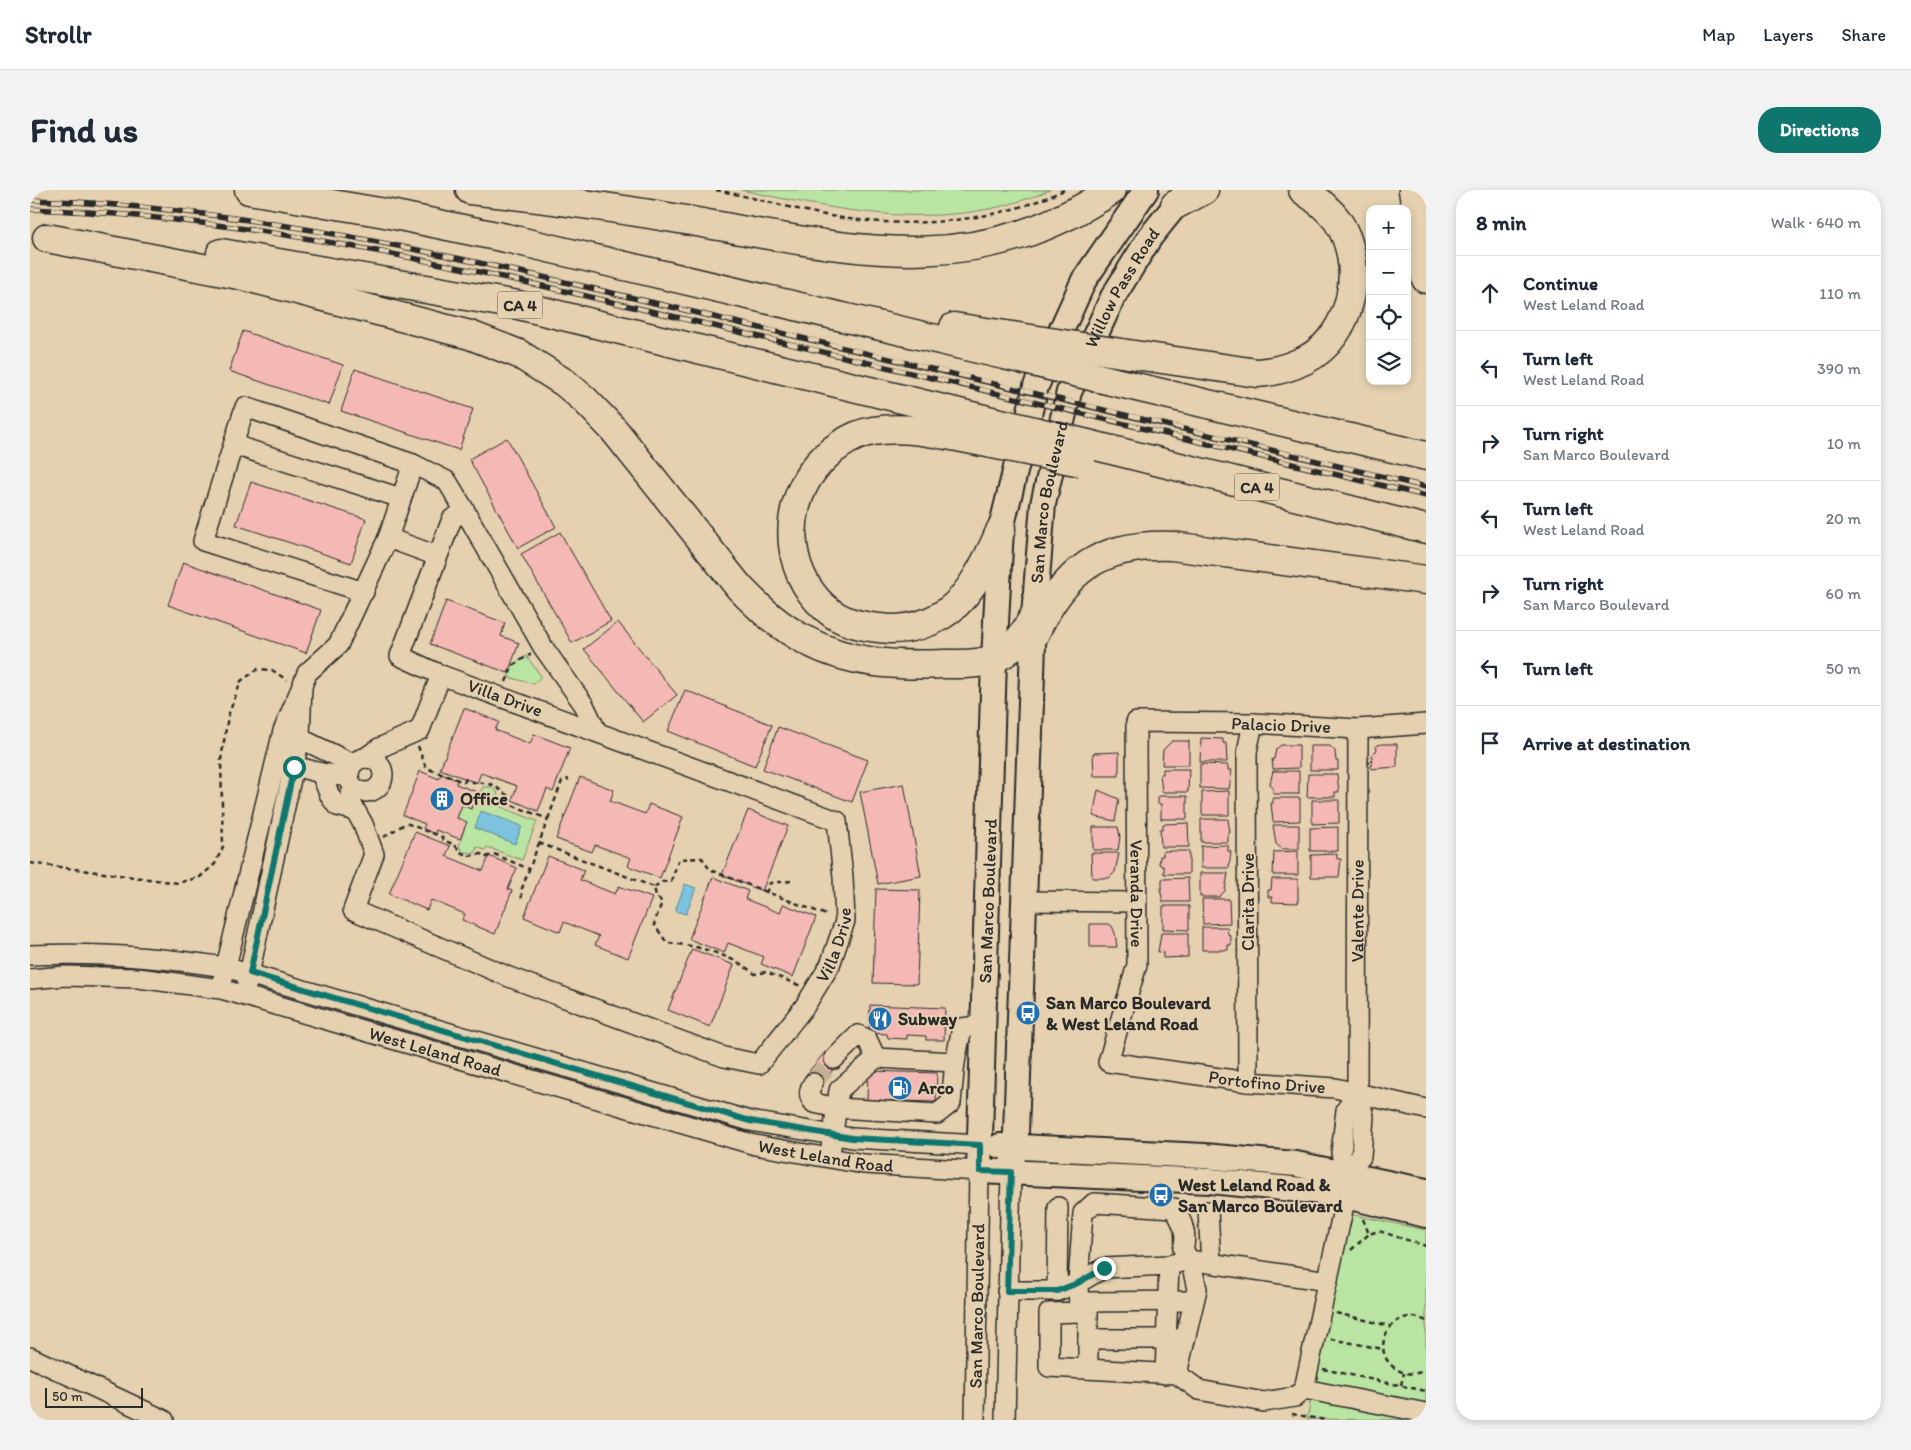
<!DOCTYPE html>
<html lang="en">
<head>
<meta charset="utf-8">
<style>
  body { margin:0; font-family:Itim,sans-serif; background:#f2f2f3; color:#1f2937 }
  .controls { position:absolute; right:15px; top:15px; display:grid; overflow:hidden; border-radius:10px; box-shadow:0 2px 8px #0003 }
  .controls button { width:45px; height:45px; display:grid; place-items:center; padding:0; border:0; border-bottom:1px solid #e0e1e3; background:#fff; color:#1f2937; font:25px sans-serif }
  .scale { position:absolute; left:15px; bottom:12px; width:98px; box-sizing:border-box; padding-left:5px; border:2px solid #2b2b2b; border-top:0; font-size:14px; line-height:18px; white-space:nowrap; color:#2b2b2b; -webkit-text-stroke:4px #e5d1af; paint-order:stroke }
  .stop { position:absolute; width:15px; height:15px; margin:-11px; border:4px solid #0f766e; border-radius:50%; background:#fff }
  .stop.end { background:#0f766e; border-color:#fff; box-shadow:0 1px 5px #0008 }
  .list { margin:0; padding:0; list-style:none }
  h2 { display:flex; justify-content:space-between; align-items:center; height:65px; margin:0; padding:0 20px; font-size:21px }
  h2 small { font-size:16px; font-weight:400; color:#747a83 }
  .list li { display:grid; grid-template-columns:32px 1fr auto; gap:15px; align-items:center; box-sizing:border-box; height:75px; padding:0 20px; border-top:1px solid #e0e1e3 }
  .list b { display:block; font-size:19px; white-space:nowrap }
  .list p { margin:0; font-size:16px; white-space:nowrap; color:#747a83 }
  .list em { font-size:16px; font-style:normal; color:#747a83 }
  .icon { flex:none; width:28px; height:28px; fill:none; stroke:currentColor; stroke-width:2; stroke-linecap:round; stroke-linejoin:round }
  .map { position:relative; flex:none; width:1396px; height:1230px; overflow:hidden; border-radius:20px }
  header { display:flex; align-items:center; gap:30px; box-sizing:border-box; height:70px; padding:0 25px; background:#fff; border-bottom:1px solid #e0e1e3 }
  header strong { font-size:24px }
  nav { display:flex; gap:28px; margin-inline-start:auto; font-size:18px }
  .intro { display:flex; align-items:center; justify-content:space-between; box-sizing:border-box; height:120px; padding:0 30px }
  h1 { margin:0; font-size:35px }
  .button { padding:12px 22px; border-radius:20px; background:#0f766e; color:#fff; font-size:18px; font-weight:700 }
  main { display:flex; gap:30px; padding:0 30px }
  aside { flex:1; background:#fff; border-radius:20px; box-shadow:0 2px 8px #0003 }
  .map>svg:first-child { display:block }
  .green { fill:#bae4a1; stroke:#728866 }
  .water { fill:#7ec3df; stroke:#5d8697 }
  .building { fill:#f4b8b5; stroke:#2b2b2b }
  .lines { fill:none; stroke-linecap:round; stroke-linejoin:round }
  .minor-tunnel { stroke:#c0b095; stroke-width:19; stroke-dasharray:19 9; stroke-linecap:butt }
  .minor-casing { stroke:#2b2b2b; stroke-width:22 }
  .major-casing { stroke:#2b2b2b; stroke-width:28 }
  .highway-casing { stroke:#2b2b2b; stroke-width:31 }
  .path { stroke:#2b2b2b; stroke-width:2.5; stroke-dasharray:5 4; stroke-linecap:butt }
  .minor { stroke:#e5d1af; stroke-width:19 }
  .major { stroke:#e5d1af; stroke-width:24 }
  .highway { stroke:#e5d1af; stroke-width:28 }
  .rail-casing { stroke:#2b2b2b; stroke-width:5.5 }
  .rail { stroke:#e5d1af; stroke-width:4; stroke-dasharray:11; stroke-linecap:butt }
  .highway-bridge-casing { stroke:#2b2b2b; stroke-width:31; stroke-linecap:butt }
  .highway-bridge { stroke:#e5d1af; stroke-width:28 }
  .route { stroke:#0f766e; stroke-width:6 }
  .labels { text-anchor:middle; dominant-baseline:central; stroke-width:4; stroke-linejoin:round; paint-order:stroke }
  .shield { fill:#e5d1af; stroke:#635d53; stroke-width:1 }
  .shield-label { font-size:16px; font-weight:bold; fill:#2b2b2b }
  .street-label { font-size:18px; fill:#2b2b2b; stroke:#e5d1af }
  .poi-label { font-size:18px; font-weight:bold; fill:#2b2b2b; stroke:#e5d1af; text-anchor:start }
</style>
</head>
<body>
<header>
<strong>Strollr</strong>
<nav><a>Map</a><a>Layers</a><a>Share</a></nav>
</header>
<div class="intro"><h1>Find us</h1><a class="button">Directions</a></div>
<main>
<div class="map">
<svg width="1396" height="1230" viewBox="0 0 1396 1230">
  <rect width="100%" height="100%" fill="#e5d1af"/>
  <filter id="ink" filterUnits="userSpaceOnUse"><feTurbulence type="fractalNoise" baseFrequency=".02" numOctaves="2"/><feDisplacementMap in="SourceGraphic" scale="10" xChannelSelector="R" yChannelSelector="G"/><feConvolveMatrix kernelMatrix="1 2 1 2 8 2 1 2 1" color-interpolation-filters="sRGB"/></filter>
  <g filter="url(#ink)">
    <g class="green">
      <path d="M711 0H1020C918 44 816 22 711 0Z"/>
      <polygon points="496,466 511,486 504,494 478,487 483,475"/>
      <polygon points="453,597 461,597 468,603 466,610 472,612 471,617 507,631 492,670 457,657 455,660 447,657 445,663 434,662 429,657 436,632 427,628 432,615 441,619 447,602 450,602"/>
      <polygon points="1319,1024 1396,1040 1396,1230 1277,1229"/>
    </g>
    <g class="water">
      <polygon points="451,621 492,636 485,654 445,638"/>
      <polygon points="655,694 666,698 656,724 645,721"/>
    </g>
    <g class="building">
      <polygon points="213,141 313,175 299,215 199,181"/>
      <polygon points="325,179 443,219 429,260 311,221"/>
      <polygon points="477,248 526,337 488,358 439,269"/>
      <polygon points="221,292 336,329 321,373 206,335"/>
      <polygon points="530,342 581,431 542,453 491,364"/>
      <polygon points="153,372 291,420 276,463 138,415"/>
      <polygon points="416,411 475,433 471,446 489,453 478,483 400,454"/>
      <polygon points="588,432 647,505 613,532 554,459"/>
      <polygon points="655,500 742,535 725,576 638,541"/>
      <polygon points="434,518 469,532 465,540 500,554 504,544 540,558 523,602 517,599 508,621 482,610 487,596 451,583 447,593 410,579"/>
      <polygon points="748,537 838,570 822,612 733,579"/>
      <polygon points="1171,548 1193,549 1193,553 1196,553 1197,572 1170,572"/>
      <polygon points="1142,551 1159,551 1159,575 1132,575 1133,560"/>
      <polygon points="1351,554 1367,554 1367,577 1341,579 1342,564 1347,560 1346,556"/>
      <polygon points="1251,555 1269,555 1269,578 1243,579 1242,569 1244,569 1246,559"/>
      <polygon points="1280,556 1300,556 1305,561 1306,571 1308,571 1308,580 1280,580"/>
      <polygon points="1089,562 1089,586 1064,586 1063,563"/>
      <polygon points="1170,574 1198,575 1198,580 1202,580 1199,599 1170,598"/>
      <polygon points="1133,579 1159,579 1158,602 1132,602 1130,584 1133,584"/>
      <polygon points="390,581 409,589 411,584 427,590 426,594 447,602 441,619 432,615 427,628 437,632 430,649 406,640 405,644 393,639 395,634 373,625"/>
      <polygon points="1243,581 1269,581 1269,604 1243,604 1243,598 1240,594"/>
      <polygon points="1278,584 1307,584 1309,602 1305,602 1305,607 1277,607"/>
      <polygon points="550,587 584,600 580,611 615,624 619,614 653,627 630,688 598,676 601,668 565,655 562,662 526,649"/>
      <polygon points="874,594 891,686 848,694 830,602"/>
      <polygon points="1068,600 1089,609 1085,631 1063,626"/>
      <polygon points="1199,601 1199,625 1172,625 1172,602"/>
      <polygon points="1128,606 1157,606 1157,629 1131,629 1131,614 1128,614"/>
      <polygon points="1243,608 1270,608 1270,631 1243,632 1241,613 1243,613"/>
      <polygon points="1282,610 1309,610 1309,633 1282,634"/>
      <polygon points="718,620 758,636 732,701 692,685"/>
      <polygon points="1171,629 1198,629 1200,643 1198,643 1198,652 1171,652"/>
      <polygon points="1158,633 1159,657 1131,657 1130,639 1133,639 1133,634"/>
      <polygon points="1243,635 1269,635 1269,659 1252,659 1246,654"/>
      <polygon points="1063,637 1088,637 1090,647 1088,660 1063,660"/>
      <polygon points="1308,637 1308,661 1280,661 1280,638"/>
      <polygon points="385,642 420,656 416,666 453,681 459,666 487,678 478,699 482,701 465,744 432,730 435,724 401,710 397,720 359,704"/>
      <polygon points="1198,655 1198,661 1201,661 1199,678 1171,678 1171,656"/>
      <polygon points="1133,661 1159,661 1159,684 1134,684 1134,677 1129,674 1130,666 1133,666"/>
      <polygon points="1268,661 1268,685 1243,685 1244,662"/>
      <polygon points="1061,663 1089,663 1085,682 1079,688 1062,688"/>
      <polygon points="1307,664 1307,669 1311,669 1309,687 1281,687 1281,665"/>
      <polygon points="518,666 554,680 550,690 585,704 589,696 622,708 598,768 565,755 569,746 534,732 530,742 494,727"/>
      <polygon points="1170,683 1198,683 1195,701 1189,707 1170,707"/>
      <polygon points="683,687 718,701 715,709 750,723 753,714 786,727 763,787 731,774 734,767 698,753 694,763 659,749"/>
      <polygon points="1158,688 1159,712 1133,712 1130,699 1132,699 1132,689"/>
      <polygon points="1242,689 1268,689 1268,713 1242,712 1242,707 1238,707 1238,700 1241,700"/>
      <polygon points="846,699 890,700 887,794 843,793"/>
      <polygon points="1172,709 1199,709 1200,733 1173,734"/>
      <polygon points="1133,716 1159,716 1159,740 1133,739"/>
      <polygon points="1060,734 1079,734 1082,736 1085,743 1087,757 1060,757"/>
      <polygon points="1172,737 1197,737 1198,744 1201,747 1201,755 1198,755 1198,760 1172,760"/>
      <polygon points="1131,743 1158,743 1158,767 1133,768 1133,761 1128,762"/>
      <polygon points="662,759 704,775 680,837 638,820"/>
      <polygon points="840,815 915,818 914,850 896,850 896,846 877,845 877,849 858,848 857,844 839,843"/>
      <polygon points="795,862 809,873 788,897 775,886"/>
      <polygon points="838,881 907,883 906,912 837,910"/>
    </g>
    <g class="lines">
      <polyline class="minor-tunnel" points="783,893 804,869"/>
      <defs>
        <g id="minor">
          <polyline points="204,255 371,308"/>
          <polyline points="358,348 407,366"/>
          <polyline points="334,402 173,351 215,217 383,274 417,291 435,321"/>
          <polyline points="411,485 370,466 422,329 435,321 513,457 554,515 567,542"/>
          <polyline points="272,496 277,483 308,455 358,348 383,274"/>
          <path id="s1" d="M1396 534 1328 539 1223 533 1106 532 1107 775 1078 872 1218 892 1305 898 1396 919"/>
          <polyline points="259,543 323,574"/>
          <circle cx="336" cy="585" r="17"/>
          <polyline points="252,573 291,583 319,587"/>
          <polyline points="291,583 300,606 307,616 323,620"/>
          <path id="s2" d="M323 596 320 611 333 634 344 664 323 720 479 787 694 867 729 874 775 816 800 775 815 731 813 687 807 631 411 485 390 540 349 558 335 568"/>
          <polyline points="994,711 1106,712"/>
          <path d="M0 765C66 762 130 767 195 777L720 931 822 948 950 955"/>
          <path id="s3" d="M0 789 35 786 108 788 191 799 725 955 834 974 949 981 945 1230"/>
          <polyline points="193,789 253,541 272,496 270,547 217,794"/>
          <polyline points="804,869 828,845 837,849 846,868"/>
          <polyline points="1218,892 1217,562 1223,533"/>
          <path d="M783 893C778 901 778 906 784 913L807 918 907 924 921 913 925 872"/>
          <polyline points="801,958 809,900 846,868 925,872 932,838 954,835"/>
          <path id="s4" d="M1315 983 1331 967 1334 926 1327 903 1328 539"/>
          <polyline points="1315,983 1311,963 1316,920 1327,903"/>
          <polyline points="1316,1006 1274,1199 1396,1223"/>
          <polyline points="1028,1017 1027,1101 1048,1093 1074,1078 1139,1075 1159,1070 1298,1091"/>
          <polyline points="1178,1021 1181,1073"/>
          <path d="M1153 1059C1158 1044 1152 1031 1144 1018L1064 1013 1053 1023 1048 1093 1049 1122 1019 1123V1177L1147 1184 1169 1200 1234 1212 1265 1207 1274 1199"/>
          <polyline points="977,1101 1027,1101"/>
          <polyline points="1058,1149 1058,1112 1164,1111"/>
          <polyline points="0,1167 134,1230"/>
          <polyline points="1058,1179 1058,1149 1155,1149"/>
          <polyline points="1135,1184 1139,1075"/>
          <polyline points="1147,1184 1167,1099 1161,1073 1154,1061"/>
          <polyline points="975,1230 981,982"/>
        </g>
        <g id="major">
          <polyline points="1116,0 1054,90 1006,196 971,339 964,469 949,981 1180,991 1303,1003 1396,1025"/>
          <polyline points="970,956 1174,966 1266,974 1396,1001"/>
          <path id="s5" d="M981 982 986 943 1004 426 1013 314 1039 202 1083 107 1120 47 1157 1"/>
        </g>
        <g id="highway">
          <polyline points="219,0 355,23 476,48 974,165"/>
          <path d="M440 0C514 8 588 18 661 31 816 58 940 94 1082 0"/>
          <polyline points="1383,0 1396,89"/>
          <polyline points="1145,15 1174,0"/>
          <path d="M17 48 209 85 440 145 489 164 535 193 555 210 584 240 709 397C730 419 750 437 777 451 820 474 867 476 914 474 930 474 948 475 963 469 984 461 994 444 1004 426"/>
          <polyline points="191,63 488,115 954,229"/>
          <polyline points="924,137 982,146"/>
          <path d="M1091 163 1227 183C1244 182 1259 178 1275 170 1323 146 1337 74 1307 30 1298 18 1285 8 1273 0"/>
          <polyline points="1081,191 1396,266"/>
          <path d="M948 251C914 245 878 235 843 241 820 245 798 261 784 279 750 323 756 391 803 424 819 435 843 438 861 439 881 439 902 433 918 421 942 404 960 365 971 339"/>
          <polyline points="1058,254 1396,339"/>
          <path d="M1004 445C1034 381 1069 353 1142 356L1396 390"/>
        </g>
      </defs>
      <use href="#minor" class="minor-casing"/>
      <use href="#major" class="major-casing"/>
      <use href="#highway" class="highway-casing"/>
      <g class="path">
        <path d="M686 0C726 8 766 20 806 27 880 39 965 33 1034 0"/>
        <polyline points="476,492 483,475 501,464"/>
        <path d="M388 556 396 578 434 592 435 590C444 593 450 592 459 594 467 595 471 603 479 606V614L518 629 491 701 492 710"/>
        <polyline points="518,629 532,591 539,589"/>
        <polyline points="354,647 376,633 412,647 413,650 425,655 430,662 438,666 451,664 456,667 464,664 499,679"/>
        <path d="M509 653 624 697 626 706 632 712 624 734 637 753C668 755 701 765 725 784L736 782 771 796"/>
        <polyline points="0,673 148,693 170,687 185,674 193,657 191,570 198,526 211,491 228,479 242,480 257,490"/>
        <polyline points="624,697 632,692 641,691 649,669 672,668 680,680 799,726"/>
        <polyline points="736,703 740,693 761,691"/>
        <polyline points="1333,1029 1339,1044 1349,1041 1396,1056"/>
        <polyline points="1321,1060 1339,1044"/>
        <polyline points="1306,1123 1360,1136"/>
        <path d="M1396 1131C1362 1112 1334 1164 1370 1181 1378 1185 1388 1184 1396 1180"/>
        <polyline points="1301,1149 1353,1159"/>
        <polyline points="1293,1179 1396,1201"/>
        <polyline points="1371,1195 1374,1183"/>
        <polyline points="1262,1224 1295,1230"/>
      </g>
      <use href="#minor" class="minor"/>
      <use href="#major" class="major"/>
      <use href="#highway" class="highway"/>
      <defs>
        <g id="rail">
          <path d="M0 10C226 17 445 71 663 122 908 179 1152 238 1396 297"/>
          <path d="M0 19C233 27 458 83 684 136 922 192 1159 249 1396 306"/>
        </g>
      </defs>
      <use href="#rail" class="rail-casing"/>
      <use href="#rail" class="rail"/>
      <defs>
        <g id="highway-bridge">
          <polyline points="982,146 1091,163"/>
          <polyline points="974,165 1081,191"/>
          <polyline points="954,229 1058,254"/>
          <polyline points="948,251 1051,272"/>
        </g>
      </defs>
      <use href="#highway-bridge" class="highway-bridge-casing"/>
      <use href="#highway-bridge" class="highway-bridge"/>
    </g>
  </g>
  <g class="lines" filter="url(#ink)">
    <polyline class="route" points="264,577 220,783 720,931 822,948 950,955 950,981 981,982 977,1101 1027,1101 1048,1093 1074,1078"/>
  </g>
  <defs>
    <symbol id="building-disc" viewBox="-11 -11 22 22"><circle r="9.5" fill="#1f6fb2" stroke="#e5d1af"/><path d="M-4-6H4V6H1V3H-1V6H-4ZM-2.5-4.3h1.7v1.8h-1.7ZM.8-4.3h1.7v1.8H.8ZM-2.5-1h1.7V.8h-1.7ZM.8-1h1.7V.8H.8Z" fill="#fff"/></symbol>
    <symbol id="bus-disc" viewBox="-11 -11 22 22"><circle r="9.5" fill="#1f6fb2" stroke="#e5d1af"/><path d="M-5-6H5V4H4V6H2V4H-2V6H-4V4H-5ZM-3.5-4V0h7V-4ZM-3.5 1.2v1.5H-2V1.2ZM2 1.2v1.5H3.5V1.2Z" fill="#fff"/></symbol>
    <symbol id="restaurant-disc" viewBox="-11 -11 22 22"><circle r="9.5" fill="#1f6fb2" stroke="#e5d1af"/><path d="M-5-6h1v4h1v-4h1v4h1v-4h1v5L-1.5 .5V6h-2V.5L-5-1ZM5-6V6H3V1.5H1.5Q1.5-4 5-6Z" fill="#fff"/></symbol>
    <symbol id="fuel-disc" viewBox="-11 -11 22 22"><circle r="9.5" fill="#1f6fb2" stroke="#e5d1af"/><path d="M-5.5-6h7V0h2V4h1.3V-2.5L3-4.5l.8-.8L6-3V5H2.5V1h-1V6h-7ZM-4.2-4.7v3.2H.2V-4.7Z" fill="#fff"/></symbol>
  </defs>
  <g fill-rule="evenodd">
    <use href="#building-disc" x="398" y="595" width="28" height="28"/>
    <use href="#bus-disc" x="984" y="809" width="28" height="28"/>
    <use href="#restaurant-disc" x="836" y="815" width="28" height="28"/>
    <use href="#fuel-disc" x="856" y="884" width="28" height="28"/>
    <use href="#bus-disc" x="1117" y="991" width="28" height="28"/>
  </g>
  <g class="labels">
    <g class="shield">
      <rect x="467.5" y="101.5" width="45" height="27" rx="4"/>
      <rect x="1204.5" y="283.5" width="45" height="27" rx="4"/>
    </g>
    <g class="shield-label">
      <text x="490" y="115">CA 4</text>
      <text x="1227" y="297">CA 4</text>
    </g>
    <g class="street-label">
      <text stroke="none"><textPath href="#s5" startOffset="901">Willow Pass Road</textPath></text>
      <text stroke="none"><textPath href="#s5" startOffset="672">San Marco Boulevard</textPath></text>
      <text transform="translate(475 508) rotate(20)">Villa Drive</text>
      <text transform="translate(1251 535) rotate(2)">Palacio Drive</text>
      <text stroke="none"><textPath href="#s1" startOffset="462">Veranda Drive</textPath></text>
      <text transform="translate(958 711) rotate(-88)">San Marco Boulevard</text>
      <text transform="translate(1218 712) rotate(-90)">Clarita Drive</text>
      <text stroke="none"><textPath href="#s4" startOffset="270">Valente Drive</textPath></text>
      <text stroke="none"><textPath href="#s2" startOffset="711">Villa Drive</textPath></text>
      <text stroke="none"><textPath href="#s3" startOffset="415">West Leland Road</textPath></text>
      <text stroke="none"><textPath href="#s1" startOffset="795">Portofino Drive</textPath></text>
      <text stroke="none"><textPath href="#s3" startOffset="820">West Leland Road</textPath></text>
      <text transform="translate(947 1116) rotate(-89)">San Marco Boulevard</text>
    </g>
    <g class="poi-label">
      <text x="430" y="609">Office</text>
      <text x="1016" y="813">San Marco Boulevard<tspan x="1016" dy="21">&amp; West Leland Road</tspan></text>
      <text x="868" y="829">Subway</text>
      <text x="888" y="898">Arco</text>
      <text x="1148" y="995">West Leland Road &amp;<tspan x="1148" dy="21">San Marco Boulevard</tspan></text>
    </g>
  </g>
</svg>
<div class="controls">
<button>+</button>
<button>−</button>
<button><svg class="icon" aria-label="locate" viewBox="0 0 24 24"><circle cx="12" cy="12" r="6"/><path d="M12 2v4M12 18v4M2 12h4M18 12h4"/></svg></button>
<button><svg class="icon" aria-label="layers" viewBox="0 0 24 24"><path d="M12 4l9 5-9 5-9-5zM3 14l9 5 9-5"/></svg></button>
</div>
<div class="scale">50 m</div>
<div class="stop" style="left:264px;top:577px"></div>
<div class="stop end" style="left:1074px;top:1078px"></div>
</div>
<aside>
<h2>8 min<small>Walk · 640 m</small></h2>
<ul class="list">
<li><svg class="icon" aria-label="ahead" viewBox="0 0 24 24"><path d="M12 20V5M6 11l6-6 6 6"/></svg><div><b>Continue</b><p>West Leland Road</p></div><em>110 m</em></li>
<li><svg class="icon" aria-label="left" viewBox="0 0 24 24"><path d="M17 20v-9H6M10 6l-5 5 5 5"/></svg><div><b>Turn left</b><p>West Leland Road</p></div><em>390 m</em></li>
<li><svg class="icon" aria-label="right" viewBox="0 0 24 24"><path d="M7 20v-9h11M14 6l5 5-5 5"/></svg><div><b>Turn right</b><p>San Marco Boulevard</p></div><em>10 m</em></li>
<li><svg class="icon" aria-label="left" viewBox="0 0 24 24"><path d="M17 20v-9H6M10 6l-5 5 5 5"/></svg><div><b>Turn left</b><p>West Leland Road</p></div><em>20 m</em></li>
<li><svg class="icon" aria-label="right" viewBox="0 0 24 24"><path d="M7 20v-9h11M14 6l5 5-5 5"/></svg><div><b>Turn right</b><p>San Marco Boulevard</p></div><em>60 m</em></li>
<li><svg class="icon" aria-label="left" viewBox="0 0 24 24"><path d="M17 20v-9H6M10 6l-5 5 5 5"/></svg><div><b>Turn left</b></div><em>50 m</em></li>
<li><svg class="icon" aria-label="arrive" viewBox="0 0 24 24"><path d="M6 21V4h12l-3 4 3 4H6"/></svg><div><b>Arrive at destination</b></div></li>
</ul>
</aside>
</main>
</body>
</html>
